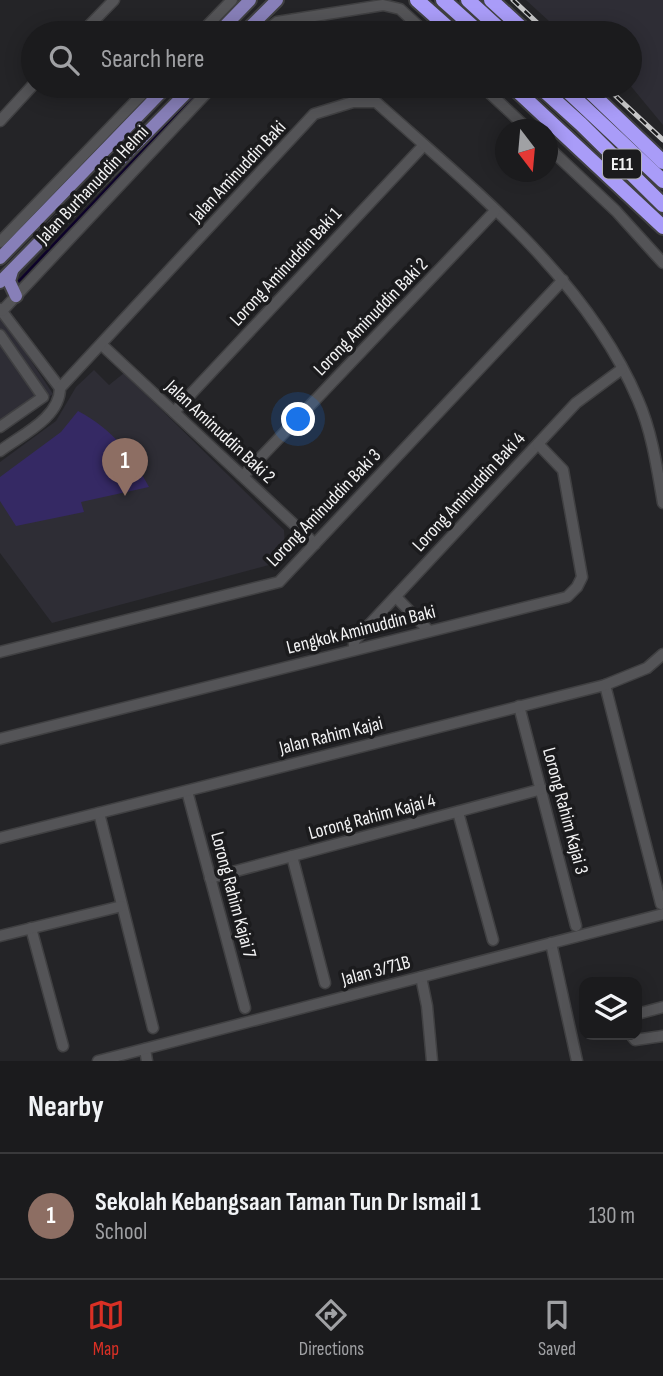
<!DOCTYPE html>
<html lang="en">
<head>
<meta charset="utf-8">
<style>
  body { margin:0; font-family:"Sofia Sans Condensed",sans-serif; background:#28282a; color:#f1f3f6 }
  .controls { position:absolute; right:21px; bottom:21px; display:grid; overflow:hidden; border-radius:14px; box-shadow:0 4px 18px #0003 }
  .controls button { width:63px; height:63px; display:grid; place-items:center; padding:0; border:0; border-bottom:2px solid #39393b; background:#1b1b1d; color:#f1f3f6; font:35px sans-serif }
  .compass { position:absolute; left:495px; top:119px; width:63px; height:63px; border-radius:50%; background:#1b1b1d; box-shadow:0 4px 18px #0003; rotate:164deg }
  .you { position:absolute; left:299px; top:420px; width:24px; height:24px; margin:-18px; border:5px solid #fff; border-radius:50%; background:#1a73e8; box-shadow:0 0 0 10px #1a73e833 }
  .badge { display:grid; place-items:center; width:46px; height:46px; border-radius:50%; background:#d93025; color:#fff; font-size:23px; font-weight:700 }
  .pin { position:absolute; translate:-50% -58px; filter:drop-shadow(0 2px 4px #0008) }
  .pin::after { content:''; position:absolute; top:37px; width:24px; height:21px; background:inherit; clip-path:polygon(0 0,100% 0,50% 100%) }
  .list { margin:0; padding:0; list-style:none }
  h2 { display:flex; justify-content:space-between; align-items:center; height:91px; margin:0; padding:0 28px; font-size:30px }
  h2 small { font-size:23px; font-weight:400; color:#a0a1a4 }
  .list li { display:grid; grid-template-columns:46px 1fr auto; gap:21px; align-items:center; box-sizing:border-box; height:126px; padding:0 28px; border-top:2px solid #39393b }
  .list b { display:block; font-size:26px; white-space:nowrap }
  .list p { margin:0; font-size:23px; white-space:nowrap; color:#a0a1a4 }
  .list em { font-size:23px; font-style:normal; color:#a0a1a4 }
  .icon { flex:none; width:38px; height:38px; fill:none; stroke:currentColor; stroke-width:2; stroke-linecap:round; stroke-linejoin:round }
  .map { position:relative; flex:none; width:663px; height:1061px; overflow:hidden }
  .search { position:absolute; background:#1b1b1d; box-shadow:0 4px 18px #0003; left:21px; right:21px; top:21px; height:77px; display:flex; align-items:center; gap:18px; box-sizing:border-box; padding:0 24px; border-radius:38px; color:#a0a1a4; font-size:26px }
  .sheet { height:217px; background:#1b1b1d }
  nav { display:flex; justify-content:space-around; align-items:center; box-sizing:border-box; height:98px; border-top:2px solid #39393b; background:#1b1b1d; font-size:19px; color:#a0a1a4 }
  nav a { display:grid; justify-items:center; gap:4px }
  nav .on { color:#d93025 }
  .map>svg:first-child { display:block }
  .built { fill:#2e2d35 }
  .green { fill:#352964 }
  .lines { fill:none; stroke-linecap:round; stroke-linejoin:round }
  .stream { stroke:#0d0229; stroke-width:2.5 }
  .minor-casing { stroke:#404042; stroke-width:13 }
  .major-casing { stroke:#404042; stroke-width:16 }
  .highway-casing { stroke:#404042; stroke-width:18 }
  .minor { stroke:#545457; stroke-width:10 }
  .major { stroke:#877fb8; stroke-width:12 }
  .highway { stroke:#a99cf8; stroke-width:14 }
  .rail-casing { stroke:#c7c7c8; stroke-width:5 }
  .rail { stroke:#1b1b1d; stroke-width:2.5; stroke-dasharray:8; stroke-linecap:butt }
  .labels { text-anchor:middle; dominant-baseline:central; stroke-width:7; stroke-linejoin:round; paint-order:stroke }
  .shield { fill:#1b1b1d; stroke:#b2b2b4; stroke-width:2 }
  .shield-label { font-size:18px; font-weight:bold; fill:#f3f3f4 }
  .street-label { font-size:19px; fill:#f3f3f4; stroke:#1b1b1d }
</style>
</head>
<body>
<div class="map">
<svg width="663" height="1061" viewBox="0 0 663 1061">
  <rect width="100%" height="100%" fill="#242427"/>
  <g class="built">
    <polygon points="526,0 663,0 663,125 630,85 630,33 562,33"/>
    <polygon points="2,317 53,394 0,431 0,318"/>
    <polygon points="94,370 109,385 124,373 284,530 285,548 273,564 52,623 0,553 0,462 56,421 76,387"/>
  </g>
  <path class="green" d="M78 411C113 430 130 452 149 487L81 502 84 512 16 526 0 501V477L61 432Z"/>
  <g class="lines">
    <polyline class="stream" points="16,284 204,86"/>
    <defs>
      <g id="minor">
        <polyline points="82,33 114,0"/>
        <polyline points="200,33 232,0"/>
        <polyline points="262,33 277,22 383,5 400,9 426,33"/>
        <polyline points="482,86 529,130"/>
        <polyline points="0,121 33,85"/>
        <polyline points="548,147 616,211 663,263"/>
        <polyline points="0,242 150,86"/>
        <polyline points="0,309 60,388"/>
        <polyline points="2,311 213,86"/>
        <polyline points="0,335 43,397 0,427"/>
        <polyline points="102,345 315,544"/>
        <polyline points="174,412 424,145"/>
        <path d="M0 451C21 435 60 418 60 388L314 114 353 102H376C472 188 587 279 638 400 652 432 657 468 663 503"/>
        <polyline points="243,476 495,211"/>
        <polyline points="396,597 429,631"/>
        <polyline points="354,650 354,641 576,403 622,369"/>
        <polyline points="0,652 279,582 563,280"/>
        <polyline points="605,685 661,904"/>
        <polyline points="519,706 576,926"/>
        <polyline points="0,739 567,597 577,587 582,577 563,470 538,444"/>
        <polyline points="187,791 245,1008"/>
        <polyline points="458,812 493,940"/>
        <polyline points="99,813 153,1028"/>
        <polyline points="0,838 605,685 647,668 663,654"/>
        <polyline points="292,856 325,983"/>
        <polyline points="210,878 542,789"/>
        <polyline points="31,928 63,1046"/>
        <polyline points="0,936 122,906"/>
        <polyline points="551,943 577,1061"/>
        <polyline points="421,977 427,1006 432,1061"/>
        <polyline points="637,1014 663,1007"/>
        <polyline points="631,1035 635,1040 663,1036"/>
        <polyline points="145,1049 147,1061"/>
        <polyline points="98,1061 663,914"/>
      </g>
      <g id="major">
        <polyline points="218,33 250,0"/>
        <polyline points="244,33 277,0"/>
        <polyline points="0,258 167,86"/>
        <polyline points="12,271 9,281 16,296"/>
        <polyline points="0,282 193,86"/>
      </g>
      <g id="highway">
        <polyline points="417,0 454,33"/>
        <polyline points="443,0 480,33"/>
        <polyline points="468,0 504,33"/>
        <polyline points="491,0 527,33"/>
        <polyline points="512,86 663,227"/>
        <polyline points="539,86 581,124 663,205"/>
        <polyline points="562,86 663,181"/>
        <polyline points="584,86 663,162"/>
      </g>
    </defs>
    <use href="#minor" class="minor-casing"/>
    <use href="#major" class="major-casing"/>
    <use href="#highway" class="highway-casing"/>
    <use href="#minor" class="minor"/>
    <use href="#major" class="major"/>
    <use href="#highway" class="highway"/>
    <defs>
      <g id="rail">
        <polyline points="513,0 548,33"/>
        <polyline points="605,86 663,140"/>
      </g>
    </defs>
    <use href="#rail" class="rail-casing"/>
    <use href="#rail" class="rail"/>
  </g>
  <g class="labels">
    <rect class="shield" x="603" y="149.5" width="38" height="29" rx="5"/>
    <g class="shield-label">
      <text x="622" y="164">E11</text>
    </g>
    <g class="street-label">
      <text transform="translate(238 172) rotate(-47)">Jalan Aminuddin Baki</text>
      <text transform="translate(93 185) rotate(-47)">Jalan Burhanuddin Helmi</text>
      <text transform="translate(286 267) rotate(-47)">Lorong Aminuddin Baki 1</text>
      <text transform="translate(371 317) rotate(-46)">Lorong Aminuddin Baki 2</text>
      <text transform="translate(220 432) rotate(43)">Jalan Aminuddin Baki 2</text>
      <text transform="translate(469 492) rotate(-47)">Lorong Aminuddin Baki 4</text>
      <text transform="translate(324 508) rotate(-46)">Lorong Aminuddin Baki 3</text>
      <text transform="translate(361 630) rotate(-14)">Lengkok Aminuddin Baki</text>
      <text transform="translate(331 736) rotate(-14)">Jalan Rahim Kajai</text>
      <text transform="translate(565 811) rotate(75)">Lorong Rahim Kajai 3</text>
      <text transform="translate(372 817) rotate(-15)">Lorong Rahim Kajai 4</text>
      <text transform="translate(233 895) rotate(75)">Lorong Rahim Kajai 7</text>
      <text transform="translate(376 971) rotate(-15)">Jalan 3/71B</text>
    </g>
  </g>
</svg>
<div class="controls">
<button><svg class="icon" aria-label="layers" viewBox="0 0 24 24"><path d="M12 4l9 5-9 5-9-5zM3 14l9 5 9-5"/></svg></button>
</div>
<svg class="compass" viewBox="-18 -18 36 36"><path d="M0-13l5 13h-10z" fill="#e53935"/><path d="M0 13l5-13h-10z" fill="#a0a1a4"/></svg>
<div class="you"></div>
<div class="pin badge" style="left:125px;top:496px;background:#8d6e63">1</div>
<div class="search"><svg class="icon" aria-label="search" viewBox="0 0 24 24"><circle cx="10" cy="10" r="6"/><path d="M15 15l6 6"/></svg>Search here</div>
</div>
<section class="sheet">
<h2>Nearby<small></small></h2>
<ul class="list">
<li><span class="badge" style="background:#8d6e63">1</span><div><b>Sekolah Kebangsaan Taman Tun Dr Ismail 1</b><p>School</p></div><em>130 m</em></li>
</ul>
</section>
<nav>
<a class="on"><svg class="icon" aria-label="map" viewBox="0 0 24 24"><path d="M3 6l6-2 6 2 6-2v14l-6 2-6-2-6 2zM9 4v14M15 6v14"/></svg>Map</a>
<a><svg class="icon" aria-label="directions" viewBox="0 0 24 24"><path d="M12 3l9 9-9 9-9-9zM9 14v-3h6M13 9l2 2-2 2"/></svg>Directions</a>
<a><svg class="icon" aria-label="saved" viewBox="0 0 24 24"><path d="M7 4h10v16l-5-4-5 4z"/></svg>Saved</a>
</nav>
</body>
</html>
